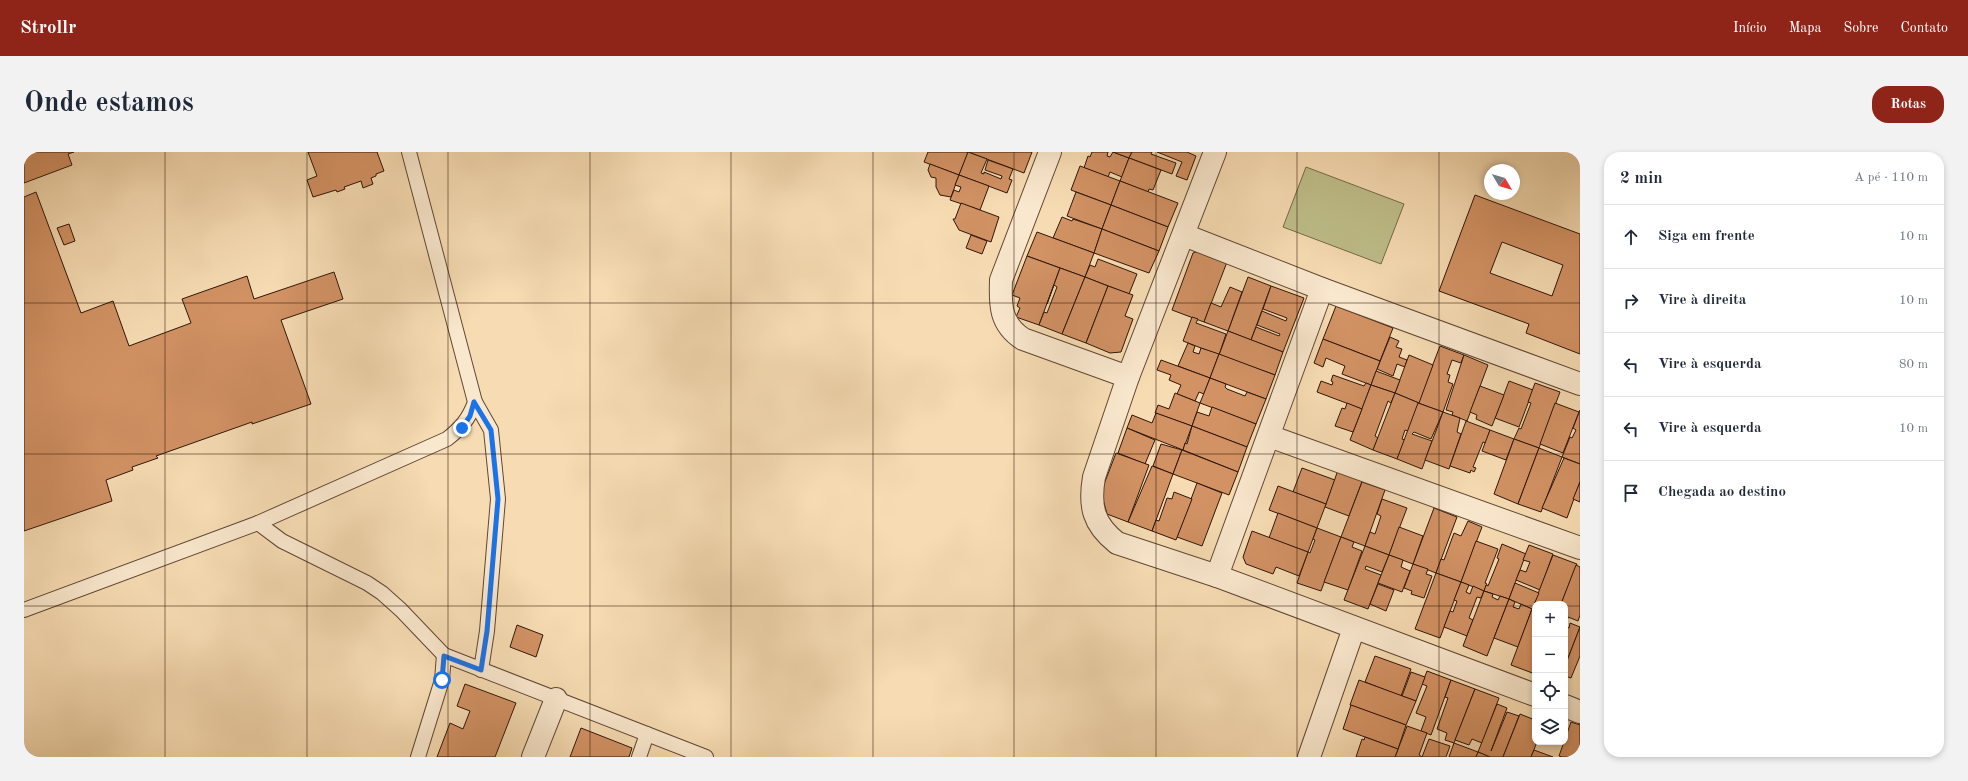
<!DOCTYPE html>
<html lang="pt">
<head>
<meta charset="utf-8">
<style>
  body { margin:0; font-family:"Old Standard TT",serif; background:#f2f2f3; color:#1f2937 }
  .controls { position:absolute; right:12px; bottom:12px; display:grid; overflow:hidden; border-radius:8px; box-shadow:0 2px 6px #0003 }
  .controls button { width:36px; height:36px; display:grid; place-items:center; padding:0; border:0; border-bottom:1px solid #e0e1e3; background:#fff; color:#1f2937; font:20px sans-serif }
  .compass { position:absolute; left:1460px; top:12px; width:36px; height:36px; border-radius:50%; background:#fff; box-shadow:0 2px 6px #0003; rotate:128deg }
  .stop { position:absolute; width:12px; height:12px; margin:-9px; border:3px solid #1a73e8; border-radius:50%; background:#fff }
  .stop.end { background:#1a73e8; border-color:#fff; box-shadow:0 1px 4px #0008 }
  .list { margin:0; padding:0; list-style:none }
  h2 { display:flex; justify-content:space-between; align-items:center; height:52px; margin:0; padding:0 16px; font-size:17px }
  h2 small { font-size:13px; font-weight:400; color:#747a83 }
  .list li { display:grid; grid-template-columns:26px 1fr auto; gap:12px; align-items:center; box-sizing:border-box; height:64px; padding:0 16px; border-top:1px solid #e0e1e3 }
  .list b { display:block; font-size:15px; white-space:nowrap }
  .list em { font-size:13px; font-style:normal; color:#747a83 }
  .icon { flex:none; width:22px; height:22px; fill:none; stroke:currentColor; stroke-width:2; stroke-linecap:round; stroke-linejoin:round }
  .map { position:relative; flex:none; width:1556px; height:605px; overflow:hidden; border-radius:16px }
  header { display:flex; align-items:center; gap:24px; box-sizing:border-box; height:56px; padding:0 20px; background:#8f2418; color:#fff }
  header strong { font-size:19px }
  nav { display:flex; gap:22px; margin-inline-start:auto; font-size:14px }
  .intro { display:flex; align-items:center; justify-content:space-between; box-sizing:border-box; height:96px; padding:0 24px }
  h1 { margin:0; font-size:28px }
  .button { padding:10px 18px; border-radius:16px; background:#8f2418; color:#fff; font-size:14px; font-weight:700 }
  main { display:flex; gap:24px; padding:0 24px }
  aside { flex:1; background:#fff; border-radius:16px; box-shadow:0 2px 6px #0003 }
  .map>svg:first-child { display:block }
  .green { fill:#bfbf8b; stroke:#776a4a }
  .building { fill:#d29264; stroke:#2f1509; fill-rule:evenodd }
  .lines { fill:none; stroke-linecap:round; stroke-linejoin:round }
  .service-casing { stroke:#614734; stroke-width:16 }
  .minor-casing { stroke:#614734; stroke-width:24 }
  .service { stroke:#fae8ce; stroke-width:14 }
  .minor { stroke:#fae8ce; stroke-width:22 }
  .route { stroke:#1a73e8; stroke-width:5 }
  .grid { fill:none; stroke:#2f1509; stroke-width:1; stroke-opacity:0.55 }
</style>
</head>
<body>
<header>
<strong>Strollr</strong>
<nav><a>Início</a><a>Mapa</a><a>Sobre</a><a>Contato</a></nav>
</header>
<div class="intro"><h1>Onde estamos</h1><a class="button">Rotas</a></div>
<main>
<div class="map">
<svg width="1556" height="605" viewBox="0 0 1556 605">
  <rect width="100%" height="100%" fill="#f7dcb3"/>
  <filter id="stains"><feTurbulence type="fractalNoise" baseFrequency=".005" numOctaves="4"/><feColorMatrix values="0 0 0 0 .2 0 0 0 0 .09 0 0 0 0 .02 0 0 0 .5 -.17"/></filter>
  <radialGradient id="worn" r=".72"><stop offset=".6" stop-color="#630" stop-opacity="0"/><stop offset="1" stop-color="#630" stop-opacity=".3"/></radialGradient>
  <polygon class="green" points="1282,15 1380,52 1357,112 1259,75"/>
  <g class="building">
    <polygon points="0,0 50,0 44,2 48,13 0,31"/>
    <polygon points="284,0 353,0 360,19 352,22 352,24 347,26 349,32 339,36 337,29 320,35 321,37 313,40 312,38 289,45 283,28 293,24"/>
    <polygon points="904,0 942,0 944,1 935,23 900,10"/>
    <polygon points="944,0 1008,0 1000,21"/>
    <polygon points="944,0 963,7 957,21 960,22 960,20 977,27 978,24 961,18 964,8 989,17 985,27 988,28 983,41 935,23"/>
    <polygon points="1068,0 1084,0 1083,4 1086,5 1089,0 1105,6 1098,25 1086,20 1084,25 1060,16 1064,4 1066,5"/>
    <polygon points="1089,0 1108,0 1105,6"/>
    <polygon points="1108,0 1128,0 1127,2 1152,11 1148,22 1105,6"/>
    <polygon points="1133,0 1163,0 1172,4 1163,28 1152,24 1158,10"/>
    <polygon points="1105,6 1137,18 1129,38 1125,37 1124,40 1096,29"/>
    <polygon points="906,12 935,23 927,45 916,43 912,35 912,26 907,25 904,18"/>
    <polygon points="1056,14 1096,29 1087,53 1047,38"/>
    <polygon points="935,23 965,34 956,58 926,48 930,38 935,40 937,35 931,33"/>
    <polygon points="1096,29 1154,51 1144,75 1087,53"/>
    <polygon points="12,40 57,161 89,149 105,194 167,171 158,147 223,124 230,147 310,120 319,147 257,168 287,252 228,272 228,270 132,304 134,306 108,315 109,318 82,328 88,349 0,379 0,45"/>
    <polygon points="1052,40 1087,53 1078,77 1043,64"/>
    <path d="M1451 43 1556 82V202L1502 181 1505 172 1415 139ZM1478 90 1539 113 1528 144 1466 121Z"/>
    <polygon points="937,51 975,65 967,90 935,78 929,67 931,67"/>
    <polygon points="1087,53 1144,75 1135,99 1078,77"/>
    <polygon points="1038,65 1048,69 1049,67 1078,77 1070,101 1029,86"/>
    <polygon points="45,72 51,89 40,93 33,76"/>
    <polygon points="1078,77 1135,99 1125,121 1070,101"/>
    <polygon points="1013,80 1070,101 1061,125 1003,104"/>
    <polygon points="947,83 963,89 958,102 942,96"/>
    <polygon points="1174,99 1203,110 1180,170 1148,158 1169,101"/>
    <polygon points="1003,104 1036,116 1015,173 992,165 996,156 993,154 996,146 988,143"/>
    <polygon points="1074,107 1113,122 1105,142 1061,125 1066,113 1071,115"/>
    <polygon points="1036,116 1061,125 1038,182 1015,173 1020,160 1023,161 1033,135 1030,133 1023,152"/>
    <polygon points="1061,125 1084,134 1062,191 1038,182"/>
    <polygon points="1224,125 1247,134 1227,188 1204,179"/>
    <polygon points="1084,134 1109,143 1101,164 1109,167 1097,200 1086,201 1062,191"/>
    <polygon points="1247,134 1280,146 1259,200 1227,188 1232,175 1255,184 1256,182 1233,173 1238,159 1262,169 1263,166 1239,157"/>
    <polygon points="1206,135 1218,140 1204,179 1180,170 1187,151 1197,155"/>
    <polygon points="1312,154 1369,176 1356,209 1299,187"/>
    <polygon points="1168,165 1174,167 1172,171 1202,182 1195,203 1159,189"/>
    <polygon points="1204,179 1259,200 1251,223 1195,203"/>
    <polygon points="1366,185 1375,189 1372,195 1378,197 1375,205 1383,208 1381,215 1373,212 1369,224 1353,217"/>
    <polygon points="1299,187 1356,209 1347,233 1318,222 1321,214 1302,206 1299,215 1290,211"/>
    <polygon points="1164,191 1171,194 1169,200 1175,202 1177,196 1195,202 1186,226 1154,214"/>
    <polygon points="1416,194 1440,203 1437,211 1428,208 1423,222 1426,223 1424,230 1429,232 1419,260 1394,251"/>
    <polygon points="1195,202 1251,223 1242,247 1186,226"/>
    <polygon points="1385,203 1409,213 1395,251 1371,241"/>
    <polygon points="1440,203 1464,213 1443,269 1428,263 1429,260 1422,258"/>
    <polygon points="1137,208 1186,226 1180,242 1175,240 1171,249 1153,242 1157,233 1145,228 1147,223 1133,218"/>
    <polygon points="1352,219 1376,228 1371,241 1347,233"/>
    <polygon points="1309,223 1340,234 1342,231 1347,233 1338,257 1293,240 1297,229 1308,233 1309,230 1307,229"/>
    <polygon points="1186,226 1202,232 1201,235 1203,237 1221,244 1223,240 1242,247 1232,272 1176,251"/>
    <polygon points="1485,229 1509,238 1495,275 1471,266"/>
    <polygon points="1511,231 1536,240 1515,296 1490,287 1495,276 1497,277 1507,251 1504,250"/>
    <polygon points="1347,233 1371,241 1367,251 1364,249 1351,284 1354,286 1349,298 1326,288"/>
    <polygon points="1456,234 1480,243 1468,274 1452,267 1453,263 1446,260"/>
    <polygon points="1151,241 1176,251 1168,274 1131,261 1134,253 1145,257"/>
    <polygon points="1371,241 1395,251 1384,279 1381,278 1378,287 1381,288 1373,307 1349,298"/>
    <polygon points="1323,251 1338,257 1329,280 1311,274 1318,256 1321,257"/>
    <polygon points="1394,251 1419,260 1407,287 1390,280 1388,282 1408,289 1398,317 1373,307"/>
    <polygon points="1531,251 1555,260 1539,301 1516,292"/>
    <polygon points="1188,255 1232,272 1223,295 1168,274 1173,260 1185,264"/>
    <polygon points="1556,258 1556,312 1538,305 1546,285 1548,286 1552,278 1549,276"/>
    <polygon points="1419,260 1436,266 1433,280 1437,282 1425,317 1401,308"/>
    <polygon points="1132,261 1168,274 1159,298 1103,276 1108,263 1128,271"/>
    <polygon points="1442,269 1466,278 1462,291 1459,290 1449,315 1452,316 1450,320 1447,318 1446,321 1426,314"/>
    <polygon points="1168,274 1223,295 1214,320 1159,298 1161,291 1163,292"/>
    <polygon points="1103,276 1131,288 1121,312 1094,301"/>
    <polygon points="1466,278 1490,287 1482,308 1458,299"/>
    <polygon points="1490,287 1515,296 1494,352 1470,342"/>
    <polygon points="1137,292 1158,298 1149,322 1129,314"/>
    <polygon points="1515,296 1538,305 1517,360 1494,352"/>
    <polygon points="1158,298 1214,320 1205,343 1149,322"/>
    <polygon points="1092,301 1125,313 1104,370 1083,362 1077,340"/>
    <polygon points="1540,306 1556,312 1556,330 1543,366 1518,356"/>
    <polygon points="1128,314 1149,322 1128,379 1104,370"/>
    <polygon points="1278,316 1311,328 1302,352 1269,340"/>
    <polygon points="1314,318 1339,327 1325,364 1301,355"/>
    <polygon points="1338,330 1361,338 1341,394 1317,385"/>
    <polygon points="1556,330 1556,350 1549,347"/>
    <polygon points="1173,331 1198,341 1178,394 1153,385"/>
    <polygon points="1254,334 1302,352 1293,376 1245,358"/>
    <polygon points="1150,340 1168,347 1152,388 1128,379 1132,368 1135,369 1143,346 1148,347"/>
    <polygon points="1358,347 1383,356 1365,403 1341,394 1346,380 1351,382 1357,364 1353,362"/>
    <polygon points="1410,356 1433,365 1412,421 1389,412"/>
    <polygon points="1254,361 1293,376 1284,400 1245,386"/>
    <polygon points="1444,369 1458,375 1437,430 1412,421 1417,407 1420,408 1430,381 1437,384"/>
    <polygon points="1375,375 1399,384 1389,412 1365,403"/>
    <polygon points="1293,376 1317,385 1297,439 1273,431 1284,400 1286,401 1291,388 1289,387"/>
    <polygon points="1228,379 1284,400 1275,424 1252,415 1249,422 1222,412 1219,405"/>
    <polygon points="1317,385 1330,390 1328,395 1338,399 1324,438 1300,430"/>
    <polygon points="1452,389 1474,397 1461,431 1463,432 1460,439 1437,430"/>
    <polygon points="1478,392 1502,402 1485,447 1460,439 1462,433 1464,434 1475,407 1473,406"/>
    <polygon points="1505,393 1529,402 1516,438 1492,428 1496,418 1502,420 1506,410 1499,408"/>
    <polygon points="1341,394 1365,403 1358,420 1342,414 1341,417 1357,423 1344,457 1320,448"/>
    <polygon points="1365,403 1379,408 1377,415 1386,419 1378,440 1354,431"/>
    <polygon points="1529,403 1553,412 1537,452 1511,452 1511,458 1508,457"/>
    <polygon points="1389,412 1404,417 1402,422 1408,424 1400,446 1387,442 1388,439 1380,436"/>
    <polygon points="1552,413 1556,415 1556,463 1554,469 1544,465 1543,470 1541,469 1541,452 1537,452"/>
    <polygon points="1412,421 1437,430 1416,486 1391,477"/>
    <polygon points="1437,430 1445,433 1442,440 1446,442 1449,434 1460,439 1457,446 1453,445 1445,466 1449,468 1443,484 1420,475 1426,459 1429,460 1433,449 1430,448"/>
    <polygon points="1491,431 1515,441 1508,457 1485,447"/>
    <polygon points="1354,432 1370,438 1362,459 1346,452"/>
    <polygon points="1460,439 1469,442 1468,445 1474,448 1476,444 1485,447 1463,504 1439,494"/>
    <polygon points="1485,447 1491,450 1489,455 1495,457 1497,452 1508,457 1494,495 1470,486"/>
    <polygon points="1508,457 1511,458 1511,522 1487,513"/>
    <polygon points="1546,471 1556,475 1541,514 1541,474 1545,476"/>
    <polygon points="493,473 519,483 512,505 486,495"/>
    <polygon points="1556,475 1556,504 1547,526 1541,524 1541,514"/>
    <polygon points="1351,504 1387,517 1377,544 1341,530"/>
    <polygon points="1403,519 1427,528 1407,583 1397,579 1402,565 1392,561 1403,534 1398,532"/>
    <polygon points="1387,520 1401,525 1392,549 1378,544"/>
    <polygon points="1335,528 1392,549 1382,573 1326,553"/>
    <polygon points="1427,528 1451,537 1430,591 1421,588 1423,581 1413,577 1424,546 1421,545"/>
    <polygon points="441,532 492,551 471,605 413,605 426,571 439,577 446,559 433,554"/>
    <polygon points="1451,537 1475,546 1458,591 1448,587 1445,593 1431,588"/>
    <polygon points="1473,552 1483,556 1467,599 1483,560 1495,564 1479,605 1466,605 1454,600"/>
    <polygon points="1327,553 1382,573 1374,597 1319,577"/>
    <polygon points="1496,562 1511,568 1511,590 1513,590 1507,605 1479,605"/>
    <polygon points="1547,570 1556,573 1556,605 1538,605 1535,604"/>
    <polygon points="1383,574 1403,581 1395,603 1398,605 1371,605"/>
    <polygon points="557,576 608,596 605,605 546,605"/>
    <polygon points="1341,585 1374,597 1371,605 1332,605 1338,587 1340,588"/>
    <polygon points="1405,587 1426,594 1422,605 1398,605"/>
    <polygon points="1430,591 1454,600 1452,605 1425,605"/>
    <polygon points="1510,598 1529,605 1507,605"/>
    <polygon points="1454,600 1466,605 1452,605"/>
  </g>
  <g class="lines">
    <defs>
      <g id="service">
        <polyline points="451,250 467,278 474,347 463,479 457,518"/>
        <polyline points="234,371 258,389 343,431 358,441 377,458 420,503"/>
        <path d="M0 458 234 371 423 287C437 276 445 267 451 250L385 0"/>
        <polyline points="394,605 418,528 420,503 682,605"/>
        <polyline points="615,605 623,582"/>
      </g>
      <g id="minor">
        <path d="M1026 0 977 128C976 153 976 172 999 187L1104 225"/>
        <path d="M1191 0 1104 225 1070 325C1065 354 1069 372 1093 391L1193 424"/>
        <polyline points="1160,83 1298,137 1556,232"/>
        <polyline points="1298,137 1193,424 1511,543"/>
        <polyline points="1245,284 1556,396"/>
        <polyline points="1541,554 1556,560"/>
        <polyline points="509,605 532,547"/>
        <polyline points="1285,605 1330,476"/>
      </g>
    </defs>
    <use href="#service" class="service-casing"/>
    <use href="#minor" class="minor-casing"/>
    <use href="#service" class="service"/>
    <use href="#minor" class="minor"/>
  </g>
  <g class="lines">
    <polyline class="route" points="418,528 420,504 457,518 463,479 474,347 467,278 450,250 446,264 438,276"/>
  </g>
  <path class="grid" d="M141 0V605M283 0V605M424 0V605M566 0V605M707 0V605M849 0V605M990 0V605M1132 0V605M1273 0V605M1415 0V605M0 151H1556M0 302H1556M0 454H1511M1541 454H1556"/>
  <rect width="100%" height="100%" filter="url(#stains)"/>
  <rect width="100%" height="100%" fill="url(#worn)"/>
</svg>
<div class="controls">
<button>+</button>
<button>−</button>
<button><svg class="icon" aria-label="locate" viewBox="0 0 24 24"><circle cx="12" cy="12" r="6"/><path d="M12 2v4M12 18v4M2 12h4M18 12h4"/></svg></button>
<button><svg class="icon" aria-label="layers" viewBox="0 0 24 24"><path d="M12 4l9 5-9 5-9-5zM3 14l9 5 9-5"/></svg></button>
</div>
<svg class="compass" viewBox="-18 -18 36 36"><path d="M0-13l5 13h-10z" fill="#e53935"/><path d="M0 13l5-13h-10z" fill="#747a83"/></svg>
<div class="stop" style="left:418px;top:528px"></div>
<div class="stop end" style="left:438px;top:276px"></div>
</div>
<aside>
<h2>2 min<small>A pé · 110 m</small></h2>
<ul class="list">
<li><svg class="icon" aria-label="ahead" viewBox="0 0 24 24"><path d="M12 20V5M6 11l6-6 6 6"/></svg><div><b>Siga em frente</b></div><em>10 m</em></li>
<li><svg class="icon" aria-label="right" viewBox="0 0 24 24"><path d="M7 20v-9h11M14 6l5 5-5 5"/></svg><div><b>Vire à direita</b></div><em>10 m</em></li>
<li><svg class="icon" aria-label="left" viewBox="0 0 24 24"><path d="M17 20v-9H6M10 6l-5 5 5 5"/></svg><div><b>Vire à esquerda</b></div><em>80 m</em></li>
<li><svg class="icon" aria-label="left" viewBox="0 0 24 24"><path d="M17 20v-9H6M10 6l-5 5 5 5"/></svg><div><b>Vire à esquerda</b></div><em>10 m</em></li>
<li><svg class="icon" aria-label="arrive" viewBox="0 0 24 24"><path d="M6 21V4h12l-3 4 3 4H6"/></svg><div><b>Chegada ao destino</b></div></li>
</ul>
</aside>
</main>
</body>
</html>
